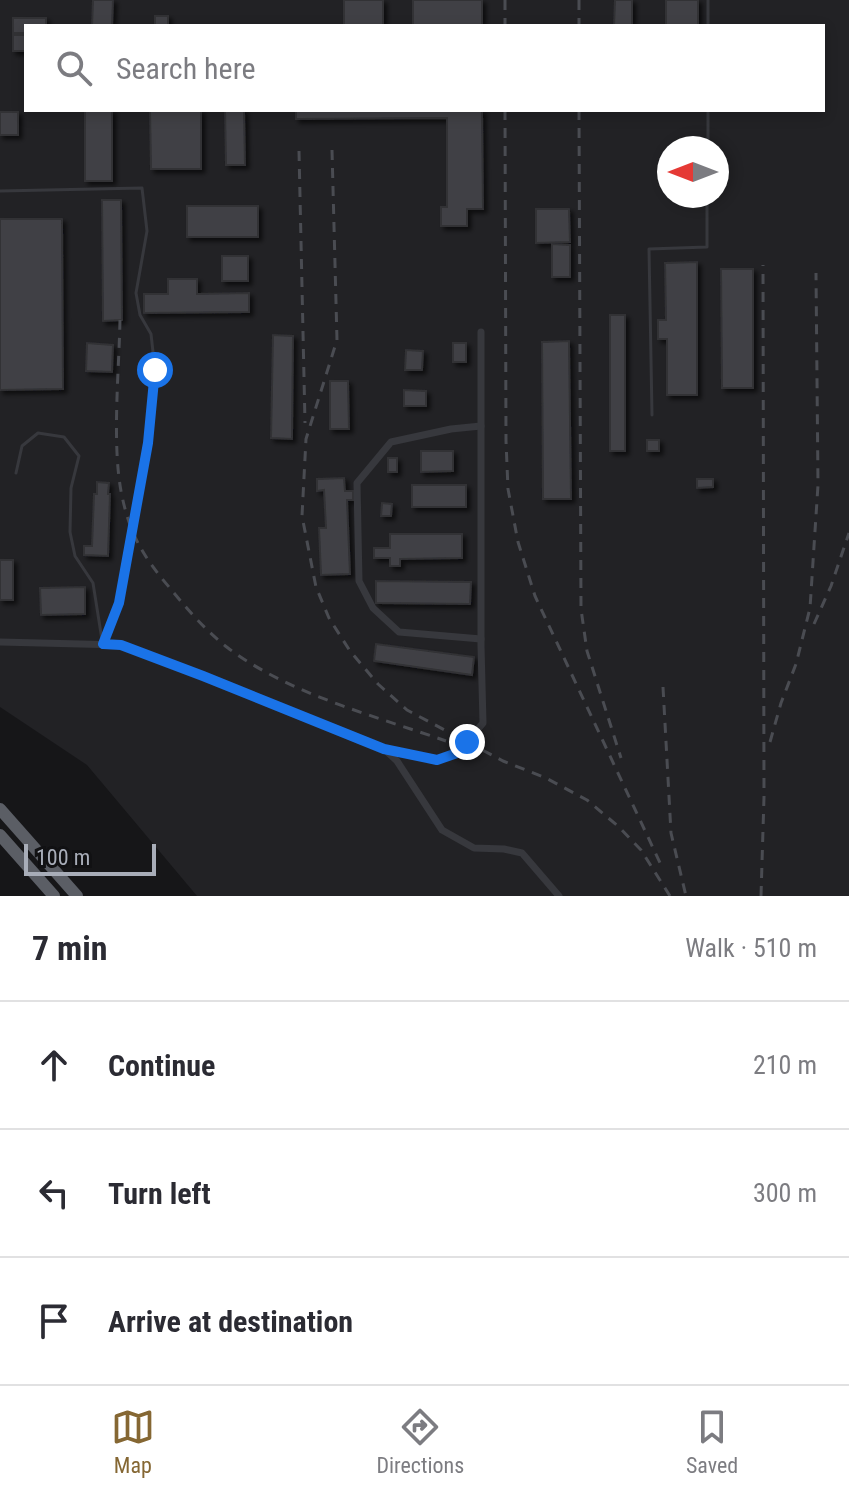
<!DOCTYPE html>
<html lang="en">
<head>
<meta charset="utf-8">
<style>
  body { margin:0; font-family:"Roboto Condensed",sans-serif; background:#f2f2f3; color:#2b2b33 }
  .compass { position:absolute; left:657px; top:136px; width:72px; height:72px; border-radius:50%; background:#fff; box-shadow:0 4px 12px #0003; rotate:270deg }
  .scale { position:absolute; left:24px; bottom:20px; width:132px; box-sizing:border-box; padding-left:8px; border:4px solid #a8adb8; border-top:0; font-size:22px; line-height:28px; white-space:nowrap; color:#a8adb8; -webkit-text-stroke:6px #111113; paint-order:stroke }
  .stop { position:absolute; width:24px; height:24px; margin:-18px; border:6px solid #1a73e8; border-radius:50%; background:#fff }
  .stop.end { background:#1a73e8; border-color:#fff; box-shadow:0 2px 8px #0008 }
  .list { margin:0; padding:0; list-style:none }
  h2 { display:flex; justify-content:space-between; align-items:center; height:104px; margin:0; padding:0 32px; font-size:34px }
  h2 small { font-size:26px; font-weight:400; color:#7c7c81 }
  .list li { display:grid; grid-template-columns:52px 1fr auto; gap:24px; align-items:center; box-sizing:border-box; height:128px; padding:0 32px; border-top:2px solid #e1e1e2 }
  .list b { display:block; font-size:30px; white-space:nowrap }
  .list em { font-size:26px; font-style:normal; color:#7c7c81 }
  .icon { flex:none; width:44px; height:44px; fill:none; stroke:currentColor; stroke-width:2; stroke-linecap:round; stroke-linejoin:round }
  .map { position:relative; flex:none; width:849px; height:896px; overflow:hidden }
  .search { position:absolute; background:#fff; box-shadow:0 4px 12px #0003; left:24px; right:24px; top:24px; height:88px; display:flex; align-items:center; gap:20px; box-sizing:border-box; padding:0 28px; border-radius:0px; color:#7c7c81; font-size:30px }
  .sheet { height:488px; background:#fff }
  nav { display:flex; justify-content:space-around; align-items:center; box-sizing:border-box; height:112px; border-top:2px solid #e1e1e2; background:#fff; font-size:22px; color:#7c7c81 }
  nav a { display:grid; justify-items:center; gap:4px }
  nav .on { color:#856733 }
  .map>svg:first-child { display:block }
  .built { fill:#222225; fill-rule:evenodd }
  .building { fill:#404145; stroke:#303034; stroke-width:2; filter:url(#shadow) }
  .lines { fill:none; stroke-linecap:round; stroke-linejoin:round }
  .service { stroke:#37383d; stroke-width:3 }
  .minor { stroke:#37383d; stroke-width:7 }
  .trunk { stroke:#5b5e65; stroke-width:12 }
  .rail { stroke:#4a4c52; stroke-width:3; stroke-dasharray:10 8; stroke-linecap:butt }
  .route { stroke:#1a73e8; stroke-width:10 }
</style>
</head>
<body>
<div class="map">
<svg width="849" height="896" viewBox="0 0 849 896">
  <defs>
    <filter id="shadow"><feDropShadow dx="3.5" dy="3.5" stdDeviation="2" flood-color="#0009"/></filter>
  </defs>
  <rect width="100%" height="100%" fill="#161618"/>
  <path class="built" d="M0 0H849V896H197L87 765 0 707ZM26 26H823V110H26ZM669 148H717V196H669Z"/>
  <g class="building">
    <polygon points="93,0 113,0 112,26 92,26"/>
    <rect x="344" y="0" width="39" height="26"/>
    <rect x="413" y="0" width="69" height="26"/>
    <polygon points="615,0 632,0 632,26 614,26"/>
    <rect x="666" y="0" width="32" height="26"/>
    <rect x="155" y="16" width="13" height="10"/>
    <polygon points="13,18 46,18 46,26 26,26 26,33 13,33"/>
    <rect x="13" y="35" width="13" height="16"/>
    <rect x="85" y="110" width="27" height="71"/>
    <polygon points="150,110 201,110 201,169 151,169"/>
    <polygon points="225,110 244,110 245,165 226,165"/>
    <polygon points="296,110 482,110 483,209 467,209 467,226 441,226 441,207 447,207 447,118 296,119"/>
    <rect x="0" y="112" width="18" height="23"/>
    <polygon points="102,200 121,200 122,320 103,321"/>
    <rect x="187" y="206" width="71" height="31"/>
    <polygon points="536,209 569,209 570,242 536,243"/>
    <polygon points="0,219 62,219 63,389 0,390"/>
    <polygon points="552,244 570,245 570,277 552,277"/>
    <rect x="222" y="256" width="26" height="25"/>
    <polygon points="697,262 697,395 667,395 667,339 658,339 658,320 666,320 665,263"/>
    <polygon points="721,269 753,269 753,388 722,388"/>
    <polygon points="168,279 197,279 197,294 249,293 249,312 144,313 144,294 168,294"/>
    <rect x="610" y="315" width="15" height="136"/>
    <polygon points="273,335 293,336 292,439 271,438"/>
    <polygon points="569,341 571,499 543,499 542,342"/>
    <polygon points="87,343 113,345 112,372 86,371"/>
    <rect x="453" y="343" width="13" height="19"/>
    <polygon points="406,350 423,351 422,370 405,370"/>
    <polygon points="330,381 348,381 349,429 330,429"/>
    <polygon points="404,390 426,391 426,406 404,406"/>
    <rect x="647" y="440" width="12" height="11"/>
    <polygon points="421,451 453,451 453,471 421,472"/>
    <rect x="388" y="458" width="9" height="14"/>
    <polygon points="344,478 345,491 353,491 353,500 347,500 350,574 321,575 319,528 326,528 324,490 317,491 317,479"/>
    <polygon points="697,479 713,479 713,487 697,488"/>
    <polygon points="97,482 109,483 108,494 110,494 108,556 84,555 84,546 92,546 94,494 97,494"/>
    <rect x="412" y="485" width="54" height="22"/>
    <polygon points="382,503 392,504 391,516 381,516"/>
    <polygon points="390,534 462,534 462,558 400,559 400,566 390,566 390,558 374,558 374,548 390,548"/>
    <rect x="0" y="560" width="13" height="40"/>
    <polygon points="376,581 471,582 470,604 376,603"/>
    <polygon points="85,587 85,614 41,615 40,588"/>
    <polygon points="376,644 474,657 472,675 374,661"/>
  </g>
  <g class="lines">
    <g class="service">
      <polyline points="708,26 708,0"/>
      <polyline points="708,148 708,110"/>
      <polyline points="0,191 142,188 147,231 136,293 140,315 151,334 155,370 148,443 119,603 103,643"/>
      <polyline points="652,415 649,249 707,247 707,196"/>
      <polyline points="16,473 22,446 38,433 64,437 79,456 71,488 70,532 75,556 93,583 102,640"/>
    </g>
    <g class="minor">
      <polyline points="481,639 399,632 373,608 359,581 357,483 391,442 451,429 481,426"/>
      <polyline points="0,642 121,645 203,676 384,749 397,761 442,830 474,848 504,849 522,853 559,896"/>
      <path d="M387 750C442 761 445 769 483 723L481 646V332"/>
    </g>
    <g class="trunk">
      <polyline points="0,809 77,896"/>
      <polyline points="0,835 54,896"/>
    </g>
    <g class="rail">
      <polyline points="505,0 505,26"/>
      <polyline points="579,0 579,26"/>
      <polyline points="505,110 506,441 508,489 518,542 535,596 662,867"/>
      <polyline points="579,110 581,609 587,651 621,758"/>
      <polyline points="332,150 337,340 306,439 302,516 316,587 329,618 350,651 378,684 407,710 503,761 546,778 587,800 619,827 641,850 670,896"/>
      <polyline points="299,151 305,423"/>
      <path d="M120 320C119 371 112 442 121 491 129 533 142 555 169 587 187 609 206 631 228 648 289 694 375 716 446 741"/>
      <polyline points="814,624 831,586 849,533"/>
      <polyline points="663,687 671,833 686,896"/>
      <polyline points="770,742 781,703 796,664 810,608 818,485 816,273"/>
      <polyline points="761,896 764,797 763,265"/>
    </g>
  </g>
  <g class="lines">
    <polyline class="route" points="155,370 148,443 119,603 103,644 121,645 203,676 384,749 437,760 460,752 467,742"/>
  </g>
</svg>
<svg class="compass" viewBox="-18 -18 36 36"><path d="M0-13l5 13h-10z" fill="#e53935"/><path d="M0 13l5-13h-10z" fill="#7c7c81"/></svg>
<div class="scale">100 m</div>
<div class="stop" style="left:155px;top:370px"></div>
<div class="stop end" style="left:467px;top:742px"></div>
<div class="search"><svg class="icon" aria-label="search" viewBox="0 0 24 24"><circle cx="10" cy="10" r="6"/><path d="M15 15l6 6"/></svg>Search here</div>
</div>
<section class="sheet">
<h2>7 min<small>Walk · 510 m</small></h2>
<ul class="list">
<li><svg class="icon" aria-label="ahead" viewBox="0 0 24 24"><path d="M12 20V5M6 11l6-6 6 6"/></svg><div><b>Continue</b></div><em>210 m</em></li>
<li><svg class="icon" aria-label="left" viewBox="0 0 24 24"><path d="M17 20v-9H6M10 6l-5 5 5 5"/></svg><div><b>Turn left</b></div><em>300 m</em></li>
<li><svg class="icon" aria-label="arrive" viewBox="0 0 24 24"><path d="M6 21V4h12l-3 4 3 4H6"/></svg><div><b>Arrive at destination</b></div></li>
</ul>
</section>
<nav>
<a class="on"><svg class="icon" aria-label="map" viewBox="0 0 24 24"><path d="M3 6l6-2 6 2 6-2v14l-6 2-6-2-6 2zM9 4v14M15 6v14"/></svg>Map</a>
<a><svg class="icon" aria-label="directions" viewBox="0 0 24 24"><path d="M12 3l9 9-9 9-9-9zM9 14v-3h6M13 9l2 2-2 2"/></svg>Directions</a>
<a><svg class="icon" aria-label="saved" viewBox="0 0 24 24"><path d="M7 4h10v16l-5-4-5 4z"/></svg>Saved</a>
</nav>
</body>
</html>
